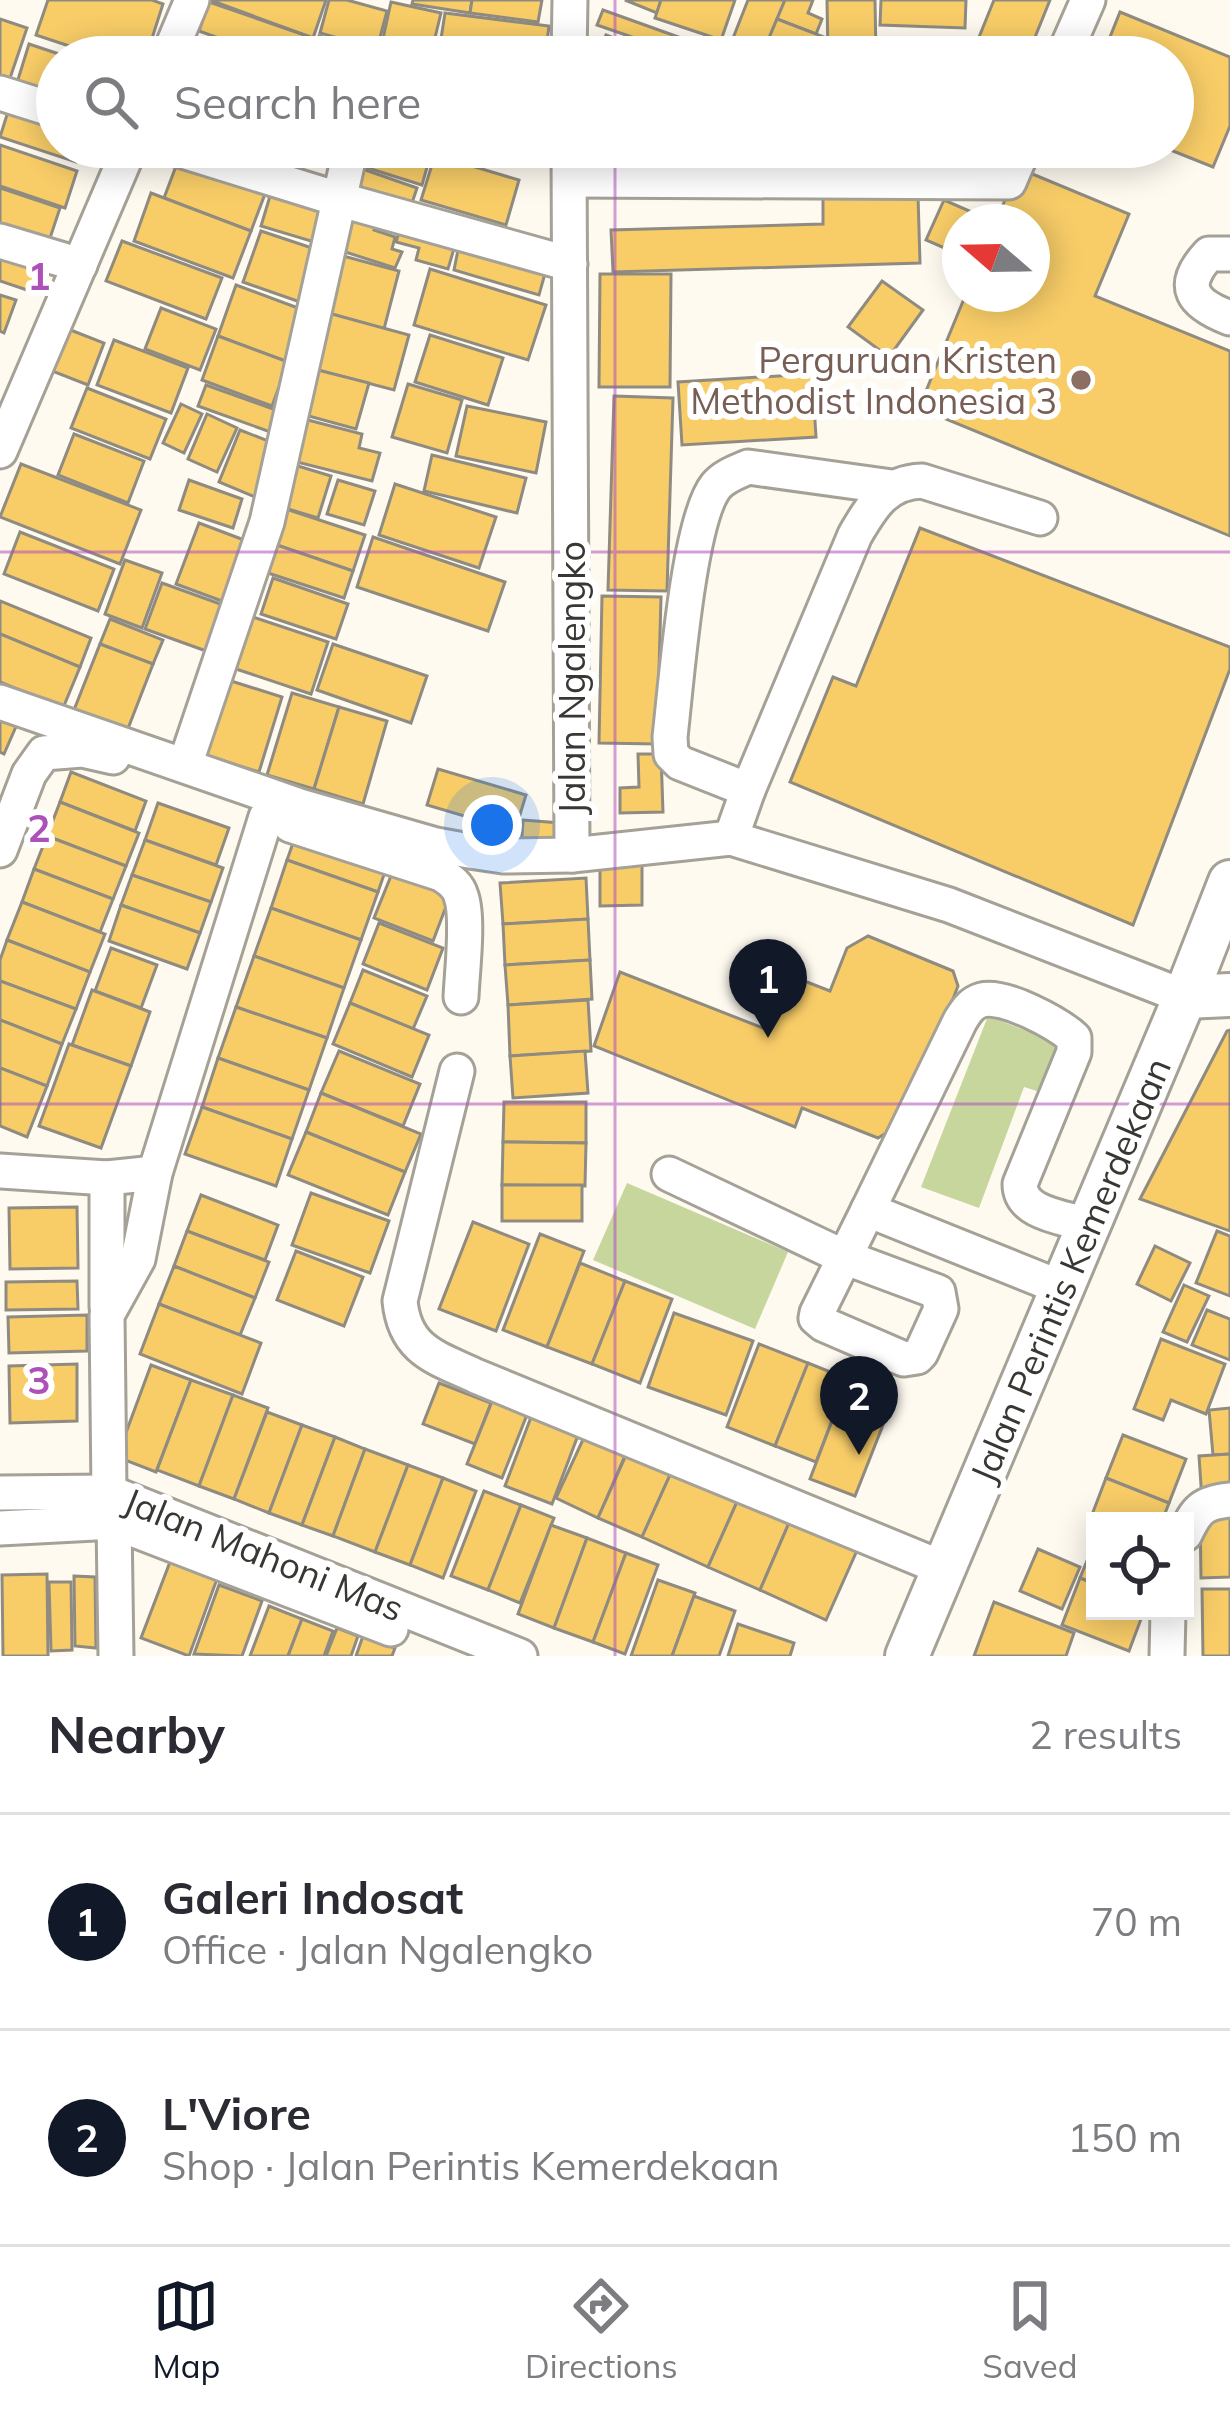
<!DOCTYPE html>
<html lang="en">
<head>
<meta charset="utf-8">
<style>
  body { margin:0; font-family:Mulish,sans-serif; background:#f7f7f7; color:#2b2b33 }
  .controls { position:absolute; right:36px; bottom:36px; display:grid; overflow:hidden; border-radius:0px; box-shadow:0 6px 30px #0003 }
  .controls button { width:108px; height:108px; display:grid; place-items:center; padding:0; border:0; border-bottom:3px solid #e1e1e2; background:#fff; color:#2b2b33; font:60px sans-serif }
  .compass { position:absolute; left:942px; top:204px; width:108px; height:108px; border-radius:50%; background:#fff; box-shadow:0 6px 30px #0003; rotate:290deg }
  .you { position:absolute; left:492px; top:825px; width:42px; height:42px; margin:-30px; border:9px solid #fff; border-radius:50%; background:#1a73e8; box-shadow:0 0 0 18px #1a73e833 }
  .badge { display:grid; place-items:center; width:78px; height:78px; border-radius:50%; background:#111827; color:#fff; font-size:39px; font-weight:700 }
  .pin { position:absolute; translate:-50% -99px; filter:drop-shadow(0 3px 6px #0008) }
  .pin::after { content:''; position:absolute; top:63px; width:42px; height:36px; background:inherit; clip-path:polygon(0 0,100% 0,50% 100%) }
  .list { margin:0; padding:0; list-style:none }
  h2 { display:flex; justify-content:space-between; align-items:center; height:156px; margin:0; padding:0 48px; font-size:51px }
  h2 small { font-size:39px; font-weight:400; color:#7c7c81 }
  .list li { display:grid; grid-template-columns:78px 1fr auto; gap:36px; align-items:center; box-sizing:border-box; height:216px; padding:0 48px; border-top:3px solid #e1e1e2 }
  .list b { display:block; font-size:45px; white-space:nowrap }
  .list p { margin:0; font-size:39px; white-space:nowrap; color:#7c7c81 }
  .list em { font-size:39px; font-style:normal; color:#7c7c81 }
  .icon { flex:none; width:66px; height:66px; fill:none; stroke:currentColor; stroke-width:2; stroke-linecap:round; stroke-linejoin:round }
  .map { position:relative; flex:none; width:1230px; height:1656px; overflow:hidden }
  .search { position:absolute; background:#fff; box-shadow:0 6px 30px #0003; left:36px; right:36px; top:36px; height:132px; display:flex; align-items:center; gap:30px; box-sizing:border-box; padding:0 42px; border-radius:66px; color:#7c7c81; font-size:45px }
  .sheet { height:588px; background:#fff }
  nav { display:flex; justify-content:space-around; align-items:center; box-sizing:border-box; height:168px; border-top:3px solid #e1e1e2; background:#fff; font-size:33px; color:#7c7c81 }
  nav a { display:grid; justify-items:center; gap:6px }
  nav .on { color:#111827 }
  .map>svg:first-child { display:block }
  .green { fill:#c7d69d }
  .building { fill:#f8cd68; stroke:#8f8b81; stroke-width:3 }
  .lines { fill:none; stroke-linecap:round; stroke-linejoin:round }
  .minor-casing { stroke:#a5a197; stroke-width:39 }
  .major-casing { stroke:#a5a197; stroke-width:48 }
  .minor { stroke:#fff; stroke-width:33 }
  .major { stroke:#fff; stroke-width:42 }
  .grid { fill:none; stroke:#ad50ba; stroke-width:3; stroke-opacity:0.55 }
  .education-dot { fill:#8d6e63; stroke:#fff; stroke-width:4.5 }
  .labels { text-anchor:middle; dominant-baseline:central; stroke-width:12; stroke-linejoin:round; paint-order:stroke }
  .education-label { font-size:36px; fill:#785e54; stroke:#fff; text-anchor:end }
  .street-label { font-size:36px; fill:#383733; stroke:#fff }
  .grid-label { font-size:39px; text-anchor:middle; font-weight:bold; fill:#ad50ba; stroke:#fff; stroke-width:12; stroke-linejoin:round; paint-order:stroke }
</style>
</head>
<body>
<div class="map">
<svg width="1230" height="1656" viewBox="0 0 1230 1656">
  <rect width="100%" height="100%" fill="#fffaf0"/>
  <g class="green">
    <polygon points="988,1016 1058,1043 1040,1092 1024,1087 979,1208 921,1187"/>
    <polygon points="627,1183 788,1252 755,1329 593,1260"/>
  </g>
  <g class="building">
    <polygon points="48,0 152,0 163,4 146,57 102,57 36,35"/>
    <polygon points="210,0 326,0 313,38"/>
    <polygon points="329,0 347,0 387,11 377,49 320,33"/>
    <polygon points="413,0 472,0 470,13 412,4"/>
    <polygon points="472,0 542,0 538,22 470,13"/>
    <polygon points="625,0 661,0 657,13"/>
    <polygon points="661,0 735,0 721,40 655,18"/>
    <polygon points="748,0 785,0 768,41 809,57 744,57 728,51"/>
    <polygon points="785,0 813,0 808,13 822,19 816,34 777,19"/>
    <polygon points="827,0 875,0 876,57 828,57"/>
    <polygon points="881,0 966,0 965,28 880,25"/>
    <polygon points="994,0 1050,0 1027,57 971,57"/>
    <polygon points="209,2 313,38 306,57 272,57 199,31"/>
    <polygon points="391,2 441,13 431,54 446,57 379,57"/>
    <polygon points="603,10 695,43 690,57 597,25"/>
    <polygon points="1120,12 1230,57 1230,126 1213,167 1163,147 1173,147 1173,57 1102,57"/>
    <polygon points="445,13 549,26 545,57 467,57 439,52"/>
    <polygon points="0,19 27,28 8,84 0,81"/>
    <polygon points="777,19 824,37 816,56 769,38"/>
    <polygon points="606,35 664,57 597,57"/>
    <polygon points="319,36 372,51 371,57 313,57"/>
    <polygon points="221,43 260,57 194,57 198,47 218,54"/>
    <polygon points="29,44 68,57 57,57 57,100 16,86"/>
    <polygon points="11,102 57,117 57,147 82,147 76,162 0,137"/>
    <polygon points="0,145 77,171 65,208 0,186"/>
    <polygon points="192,147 282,147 271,177"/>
    <polygon points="289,147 303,150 292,183 278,178"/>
    <polygon points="357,147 412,147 431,153 422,185 352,163"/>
    <polygon points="592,147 660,147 648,177 589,155"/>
    <polygon points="710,147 819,147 809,175 786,177"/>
    <polygon points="831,147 947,147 947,156 831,159"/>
    <polygon points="181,153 268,186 251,231 164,198"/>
    <polygon points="435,155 519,180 506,225 421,200"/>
    <polygon points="351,165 417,188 408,215 342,193"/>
    <polygon points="1018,168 1129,214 1095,296 1230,351 1230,536 919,408 966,294 1032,294 1032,222 996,222"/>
    <polygon points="273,186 336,205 324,245 261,226"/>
    <polygon points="0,188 60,208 46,250 0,234"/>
    <polygon points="151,193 251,231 233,278 134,241"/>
    <polygon points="918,195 920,263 613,272 611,230 823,224 823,198"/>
    <polygon points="944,200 974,213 970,222 960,222 960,245 956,253 926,240"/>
    <polygon points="347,204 379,213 374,230 395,237 392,249 402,252 395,268 333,248"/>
    <polygon points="403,219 458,235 448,269 416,260 419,248 396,242"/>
    <polygon points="261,231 321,251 303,303 243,282"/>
    <polygon points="461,235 548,263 539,295 454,270"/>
    <polygon points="122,241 222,278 206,319 106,281"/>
    <polygon points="0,245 47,261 36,293 0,281"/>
    <polygon points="336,254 399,271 384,329 321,311"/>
    <polygon points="430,269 546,305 528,360 414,325"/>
    <polygon points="600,274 671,274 670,387 599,387"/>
    <polygon points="882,281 923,310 889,357 848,327"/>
    <polygon points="236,285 306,311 288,362 218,336"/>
    <polygon points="0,295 16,300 4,333 0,331"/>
    <polygon points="161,308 216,329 200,370 145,349"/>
    <polygon points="321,311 409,335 394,390 306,367"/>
    <polygon points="68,329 104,343 88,385 52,371"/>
    <polygon points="430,335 503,358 488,405 415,382"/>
    <polygon points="218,336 288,362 272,406 202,380"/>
    <polygon points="114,340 188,368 171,413 97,385"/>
    <polygon points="306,367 369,383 356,429 294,412"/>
    <polygon points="812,374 816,437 682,445 678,382"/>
    <polygon points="408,384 462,400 447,453 392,437"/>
    <polygon points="206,385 287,414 279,435 198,406"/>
    <polygon points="87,388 166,419 150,459 71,428"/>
    <polygon points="614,396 673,398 667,591 608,590"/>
    <polygon points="181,404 202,414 184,453 163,443"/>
    <polygon points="467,406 546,422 536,473 456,456"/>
    <polygon points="207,414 237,428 217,472 188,459"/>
    <polygon points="304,419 362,434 359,448 380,453 372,481 293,461"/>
    <polygon points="240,430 281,446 260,499 219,482"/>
    <polygon points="74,434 144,461 128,503 58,475"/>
    <polygon points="432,455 526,478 517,513 424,491"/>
    <polygon points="288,463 331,476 318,518 275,505"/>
    <polygon points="21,464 141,510 120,564 0,517"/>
    <polygon points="189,480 242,499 233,528 179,510"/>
    <polygon points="338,480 375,491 364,525 327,514"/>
    <polygon points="395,484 496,517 479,568 379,535"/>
    <polygon points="286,509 365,535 353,571 274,544"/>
    <polygon points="199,523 252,543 230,604 176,584"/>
    <polygon points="920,528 1230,647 1230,669 1133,925 790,782 833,677 856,686"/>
    <polygon points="20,532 114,569 98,611 4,574"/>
    <polygon points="373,537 505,582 488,631 357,587"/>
    <polygon points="274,544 353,571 344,598 265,572"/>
    <polygon points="125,560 162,573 142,628 105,614"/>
    <polygon points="273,578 348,604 336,639 261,614"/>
    <polygon points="162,583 237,610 220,656 145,629"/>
    <polygon points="602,596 661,597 657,744 599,743"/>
    <polygon points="0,601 91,638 80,667 0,634"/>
    <polygon points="250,616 328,642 311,694 233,668"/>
    <polygon points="110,619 163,640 153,664 100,644"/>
    <polygon points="0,634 80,667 63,708 0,682"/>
    <polygon points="100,644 153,664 127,731 74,710"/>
    <polygon points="333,644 427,676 411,723 317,690"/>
    <polygon points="228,680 282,697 259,772 205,755"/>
    <polygon points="292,693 339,707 314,789 267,775"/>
    <polygon points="339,707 387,721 363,804 314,789"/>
    <polygon points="0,715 18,722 4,754 0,752"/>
    <polygon points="638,754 661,754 663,812 620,813 620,788 639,787"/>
    <polygon points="438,769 526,795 515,831 427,805"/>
    <polygon points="71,772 146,801 135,831 60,802"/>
    <polygon points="60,802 139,833 126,866 47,836"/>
    <polygon points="158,803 229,828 216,865 145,840"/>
    <polygon points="523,820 560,823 558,853 521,850"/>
    <polygon points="298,829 389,860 378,892 287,860"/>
    <polygon points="47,836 126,866 113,899 34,869"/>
    <polygon points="145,840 223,868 211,902 132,875"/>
    <polygon points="287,860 378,892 361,940 271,908"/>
    <polygon points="642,862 642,905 600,906 600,863"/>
    <polygon points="395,866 453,888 433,941 374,918"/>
    <polygon points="34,869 113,899 100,932 22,902"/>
    <polygon points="132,875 211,902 200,933 121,905"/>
    <polygon points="586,878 588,919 503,924 500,883"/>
    <polygon points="22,902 105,934 90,972 7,940"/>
    <polygon points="121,905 200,933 187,969 109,941"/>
    <polygon points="271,908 361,940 344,988 254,956"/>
    <polygon points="588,919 590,960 505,965 503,924"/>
    <polygon points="379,923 443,948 427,990 363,964"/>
    <polygon points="868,936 953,971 958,986 925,1071 894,1128 878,1138 802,1108 795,1127 594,1046 620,972 768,1030 789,975 830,991 847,948"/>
    <polygon points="7,940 90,972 76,1009 0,981 0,960"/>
    <polygon points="111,948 157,965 141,1008 95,991"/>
    <polygon points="254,956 344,988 327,1038 236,1007"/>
    <polygon points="590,960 592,999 508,1005 505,965"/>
    <polygon points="363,970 427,996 413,1029 350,1003"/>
    <polygon points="0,981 76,1009 62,1044 0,1020"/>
    <polygon points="92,990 150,1012 131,1066 72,1045"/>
    <polygon points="588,1000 591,1051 510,1056 508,1005"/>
    <polygon points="350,1003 429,1035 412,1077 333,1044"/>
    <polygon points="236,1007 327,1038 309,1090 218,1058"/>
    <polygon points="0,1020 62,1044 47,1086 0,1068"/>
    <polygon points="1230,1030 1230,1231 1140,1199 1227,1031"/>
    <polygon points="69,1044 131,1066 101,1148 39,1126"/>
    <polygon points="339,1051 420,1084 403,1126 321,1093"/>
    <polygon points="585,1051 588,1093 513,1098 510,1056"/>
    <polygon points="218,1058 309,1090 292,1139 202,1107"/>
    <polygon points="0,1068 47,1086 27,1137 0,1126"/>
    <polygon points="321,1093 421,1134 405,1172 306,1132"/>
    <polygon points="504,1102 586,1102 586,1143 503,1142"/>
    <polygon points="202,1107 292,1139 276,1186 185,1154"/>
    <polygon points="306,1132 405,1172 388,1215 288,1175"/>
    <polygon points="503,1142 586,1143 585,1186 502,1185"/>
    <rect x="502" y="1185" width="80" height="36"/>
    <polygon points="311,1193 389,1221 370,1273 292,1245"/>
    <polygon points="201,1195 278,1225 265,1260 187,1231"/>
    <polygon points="77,1207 78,1268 10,1269 9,1208"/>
    <polygon points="473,1222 529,1244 496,1331 439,1309"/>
    <polygon points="187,1231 269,1262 255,1298 174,1266"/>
    <polygon points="1217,1231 1230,1236 1230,1296 1196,1283"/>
    <polygon points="540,1234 584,1251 547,1347 503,1330"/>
    <polygon points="1155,1246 1190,1263 1171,1301 1137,1284"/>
    <polygon points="296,1251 363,1277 344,1326 277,1300"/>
    <polygon points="580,1263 625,1281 592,1364 547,1347"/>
    <polygon points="174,1266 255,1298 240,1335 159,1304"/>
    <polygon points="77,1281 78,1309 6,1310 6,1282"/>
    <polygon points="625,1281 672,1299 640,1383 592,1364"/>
    <polygon points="1184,1285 1209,1296 1187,1342 1163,1332"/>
    <polygon points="159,1304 261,1343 242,1394 140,1354"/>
    <polygon points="1207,1310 1230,1319 1230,1360 1192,1345"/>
    <polygon points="674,1313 753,1341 726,1415 648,1387"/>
    <polygon points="87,1315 87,1351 9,1353 8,1317"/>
    <polygon points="1161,1339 1225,1364 1206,1414 1171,1400 1163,1420 1134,1409"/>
    <polygon points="759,1344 808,1363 775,1446 727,1427"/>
    <polygon points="808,1363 848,1379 816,1462 775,1446"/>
    <polygon points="77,1364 77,1421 10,1423 9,1366"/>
    <polygon points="151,1365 191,1380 156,1472 117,1457"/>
    <polygon points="848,1379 894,1397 855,1496 810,1479"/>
    <polygon points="191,1380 233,1395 199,1486 157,1470"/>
    <polygon points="439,1383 491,1403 475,1444 423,1424"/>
    <polygon points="497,1389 532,1402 502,1478 467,1464"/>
    <polygon points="233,1395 268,1408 234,1499 199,1486"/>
    <polygon points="1230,1408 1230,1454 1213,1455 1209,1410"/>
    <polygon points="267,1412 302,1425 269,1513 234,1499"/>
    <polygon points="533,1412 580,1430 552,1504 505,1486"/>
    <polygon points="302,1425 335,1437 302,1525 269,1513"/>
    <polygon points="586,1433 627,1451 598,1518 556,1498"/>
    <polygon points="1123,1435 1186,1459 1169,1503 1106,1478"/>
    <polygon points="335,1437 365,1449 333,1536 302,1525"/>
    <polygon points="631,1444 675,1464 642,1537 598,1518"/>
    <polygon points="365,1449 408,1465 375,1552 333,1536"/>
    <polygon points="1230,1454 1230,1498 1202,1500 1199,1456"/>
    <polygon points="675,1464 741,1493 708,1567 642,1537"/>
    <polygon points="408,1465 443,1478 410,1565 375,1552"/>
    <polygon points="443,1478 476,1491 443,1578 410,1565"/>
    <polygon points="1106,1478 1169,1503 1162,1521 1090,1520"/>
    <polygon points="484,1491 521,1505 488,1590 451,1576"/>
    <polygon points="741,1493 792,1516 760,1590 708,1567"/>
    <polygon points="521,1505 554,1518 520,1603 488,1590"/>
    <polygon points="1200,1515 1230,1515 1230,1577 1201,1578"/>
    <polygon points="792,1516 859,1546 826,1620 760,1590"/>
    <polygon points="551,1525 587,1538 554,1628 518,1614"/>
    <polygon points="587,1538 626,1553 593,1642 554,1628"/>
    <polygon points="1095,1541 1095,1584 1080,1578"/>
    <polygon points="1038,1549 1080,1567 1062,1609 1020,1591"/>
    <polygon points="626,1553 658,1565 625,1654 593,1642"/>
    <polygon points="170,1562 217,1579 189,1656 141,1638"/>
    <polygon points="47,1574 48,1656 3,1656 2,1575"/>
    <polygon points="74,1576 95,1577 96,1648 75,1646"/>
    <polygon points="1080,1578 1095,1584 1095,1611 1144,1611 1129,1651 1062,1625"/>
    <polygon points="658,1580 695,1593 672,1656 631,1656"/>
    <polygon points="49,1582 71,1582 72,1650 51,1651"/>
    <polygon points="219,1585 262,1601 242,1656 194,1654"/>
    <polygon points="1202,1589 1230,1589 1230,1656 1203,1656"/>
    <polygon points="694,1596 735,1611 719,1656 672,1656"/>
    <polygon points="994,1602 1074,1633 1066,1656 974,1656"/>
    <polygon points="269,1606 302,1619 288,1656 250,1656"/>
    <polygon points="302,1619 333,1631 324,1656 288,1656"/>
    <polygon points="738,1624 794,1643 790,1656 728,1656"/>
    <polygon points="337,1628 358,1636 351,1656 326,1656"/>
    <polygon points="363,1636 395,1648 392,1656 356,1656"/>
  </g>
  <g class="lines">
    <defs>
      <g id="minor">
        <polyline points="168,57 192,0"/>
        <polyline points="569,57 570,0"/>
        <polyline points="1063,57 1088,0"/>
        <polyline points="0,93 57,111"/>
        <polyline points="170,147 338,199 570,264"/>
        <polyline points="569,147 572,855"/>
        <polyline points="570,180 1009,182 1024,147"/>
        <polyline points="0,241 80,265"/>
        <path d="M1230 254H1209C1178 287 1193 304 1230 318"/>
        <polyline points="0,451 130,147"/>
        <polyline points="0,702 300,806 436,845 469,851 503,856 572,855 731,838 949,905 1185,997"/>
        <polyline points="185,765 267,522 351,147"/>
        <path d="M748 790 680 763 671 754 670 737C676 686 688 521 716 486 724 476 737 472 748 467L892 487"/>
        <path d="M290 825 441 874C450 880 458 885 461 896 469 918 462 972 461 997"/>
        <path d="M731 838 748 790 855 535C872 506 886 482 922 481L1040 518"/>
        <polyline points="0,850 29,774 44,753 82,750 113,757"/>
        <path d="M457 1071 400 1301C405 1352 438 1358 478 1377L945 1569"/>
        <polyline points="0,1171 107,1178 155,1173"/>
        <polyline points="669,1174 844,1257 938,1292 941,1309 921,1353 917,1357 904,1359 823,1324 816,1318 817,1313 868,1210"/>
        <path d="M1062 1288 868 1210 960 1021C966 1011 971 1003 982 1000 1004 994 1057 1023 1074 1038V1052L1020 1184C1020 1214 1064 1217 1087 1225"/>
        <polyline points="107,1307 107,1178"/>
        <polyline points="0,1493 109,1492 520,1656"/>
        <polyline points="0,1528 114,1522 391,1629"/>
        <path d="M1185 1534C1197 1509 1202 1503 1230 1500"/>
        <polyline points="116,1656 114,1522 109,1492 107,1315 138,1259 155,1173 266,817"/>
        <polyline points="1167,1656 1168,1611"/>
      </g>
      <g id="major">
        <polyline points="1185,997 1230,995"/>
        <polyline points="907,1656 1185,997 1230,882"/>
      </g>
    </defs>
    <use href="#minor" class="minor-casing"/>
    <use href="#major" class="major-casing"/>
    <use href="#minor" class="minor"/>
    <use href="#major" class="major"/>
  </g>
  <path class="grid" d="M615 0V57M615 147V1656M0 552H1230M0 1104H1230"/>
  <circle class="education-dot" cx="1081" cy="380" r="12"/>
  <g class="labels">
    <g class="education-label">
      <text x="1057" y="359">Perguruan Kristen<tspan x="1057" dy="41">Methodist Indonesia 3</tspan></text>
    </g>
    <g class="street-label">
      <text transform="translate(571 678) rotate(-90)">Jalan Ngalengko</text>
      <text transform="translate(1070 1270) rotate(-67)">Jalan Perintis Kemerdekaan</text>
      <text transform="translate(264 1554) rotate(22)">Jalan Mahoni Mas</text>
    </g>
  </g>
  <g class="grid-label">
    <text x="39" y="290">1</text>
    <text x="39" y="842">2</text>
    <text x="39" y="1394">3</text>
  </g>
</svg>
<div class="controls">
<button><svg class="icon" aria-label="locate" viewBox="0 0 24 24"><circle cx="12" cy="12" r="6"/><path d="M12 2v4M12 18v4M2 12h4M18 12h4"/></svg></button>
</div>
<svg class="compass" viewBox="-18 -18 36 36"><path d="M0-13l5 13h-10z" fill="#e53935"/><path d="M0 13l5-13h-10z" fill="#7c7c81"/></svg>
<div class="you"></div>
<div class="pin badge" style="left:768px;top:1038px">1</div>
<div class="pin badge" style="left:859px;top:1455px">2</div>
<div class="search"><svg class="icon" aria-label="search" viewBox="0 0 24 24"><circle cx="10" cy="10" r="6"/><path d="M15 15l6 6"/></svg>Search here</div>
</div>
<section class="sheet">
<h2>Nearby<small>2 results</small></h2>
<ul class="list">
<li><span class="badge">1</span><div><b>Galeri Indosat</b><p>Office · Jalan Ngalengko</p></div><em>70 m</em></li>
<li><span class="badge">2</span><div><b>L'Viore</b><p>Shop · Jalan Perintis Kemerdekaan</p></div><em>150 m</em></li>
</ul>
</section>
<nav>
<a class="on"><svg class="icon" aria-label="map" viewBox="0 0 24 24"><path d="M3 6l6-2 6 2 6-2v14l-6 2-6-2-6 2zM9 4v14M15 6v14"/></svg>Map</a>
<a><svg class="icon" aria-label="directions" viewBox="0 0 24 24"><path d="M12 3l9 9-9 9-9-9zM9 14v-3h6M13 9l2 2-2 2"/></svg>Directions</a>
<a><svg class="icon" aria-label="saved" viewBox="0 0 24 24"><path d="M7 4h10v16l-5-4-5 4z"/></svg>Saved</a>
</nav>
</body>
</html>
